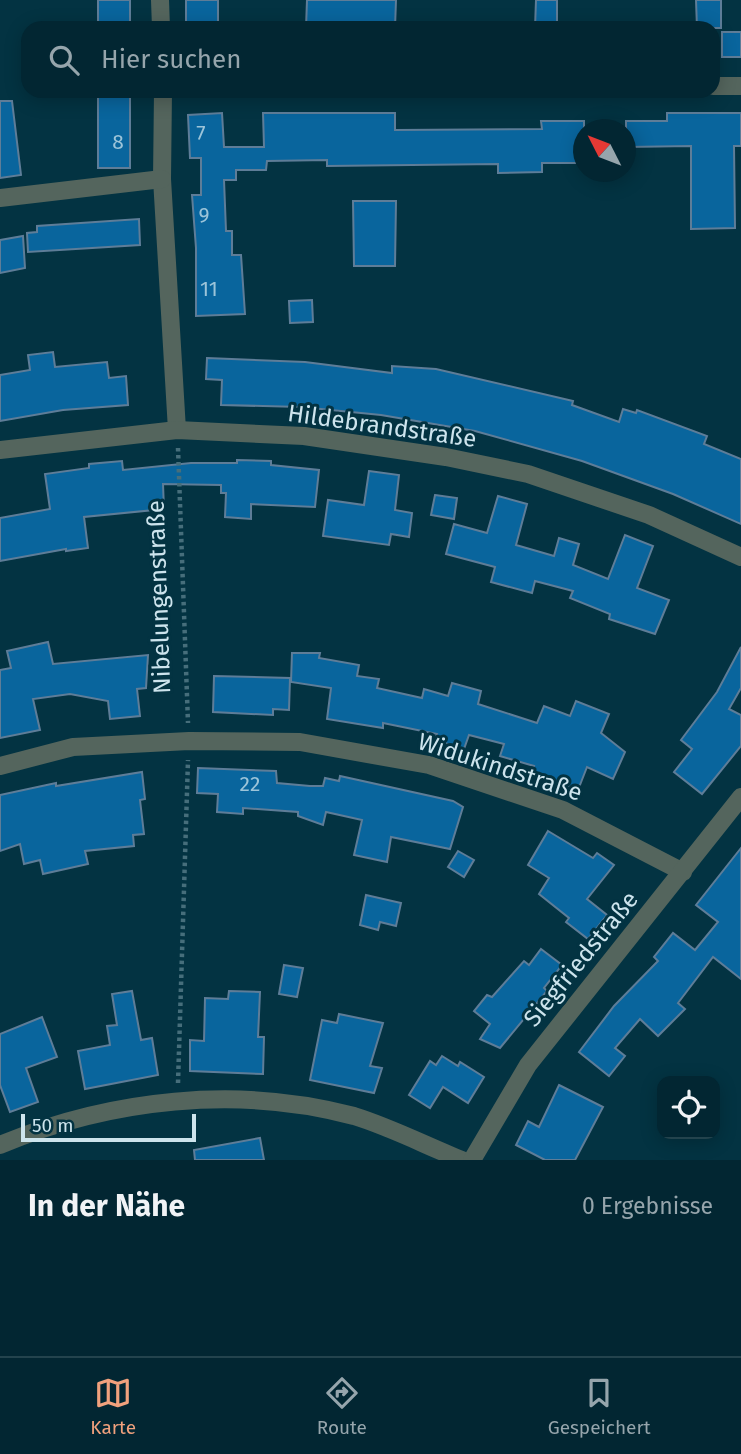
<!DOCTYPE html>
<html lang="de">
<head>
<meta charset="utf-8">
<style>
  body { margin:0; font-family:"Fira Sans",sans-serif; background:#0c2e3a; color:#f1f3f6 }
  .controls { position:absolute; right:21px; bottom:21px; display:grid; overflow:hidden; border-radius:14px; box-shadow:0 4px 18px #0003 }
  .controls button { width:63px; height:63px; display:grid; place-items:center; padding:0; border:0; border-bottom:2px solid #23434d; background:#022632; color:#f1f3f6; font:35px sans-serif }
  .compass { position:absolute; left:573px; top:119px; width:63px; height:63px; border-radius:50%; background:#022632; box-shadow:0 4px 18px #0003; rotate:312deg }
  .scale { position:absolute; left:21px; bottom:18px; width:175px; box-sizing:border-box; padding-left:7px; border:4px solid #cde4ed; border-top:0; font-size:19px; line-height:24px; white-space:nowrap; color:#cde4ed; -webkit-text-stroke:5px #033342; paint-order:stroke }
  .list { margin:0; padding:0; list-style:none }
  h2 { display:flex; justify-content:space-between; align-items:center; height:91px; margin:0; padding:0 28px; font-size:30px }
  h2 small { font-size:23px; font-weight:400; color:#96a5ac }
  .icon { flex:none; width:38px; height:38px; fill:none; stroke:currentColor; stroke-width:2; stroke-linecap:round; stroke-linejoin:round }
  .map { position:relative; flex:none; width:741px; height:1160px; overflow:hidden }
  .search { position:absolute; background:#022632; box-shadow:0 4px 18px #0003; left:21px; right:21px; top:21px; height:77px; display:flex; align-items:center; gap:18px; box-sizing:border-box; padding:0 24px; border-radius:21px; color:#96a5ac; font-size:26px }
  .sheet { height:196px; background:#022632 }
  nav { display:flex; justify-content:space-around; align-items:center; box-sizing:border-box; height:98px; border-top:2px solid #23434d; background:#022632; font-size:19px; color:#96a5ac }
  nav a { display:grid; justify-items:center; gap:4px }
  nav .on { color:#f1a17d }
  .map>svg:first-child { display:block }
  .building { fill:#09659d; stroke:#5e7d98; stroke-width:2 }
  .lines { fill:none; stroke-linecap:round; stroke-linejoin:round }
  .path { stroke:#466e7b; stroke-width:4.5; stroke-dasharray:3.5 3.5; stroke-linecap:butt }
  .minor { stroke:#54655d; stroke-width:18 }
  .labels { text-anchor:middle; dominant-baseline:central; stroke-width:6; stroke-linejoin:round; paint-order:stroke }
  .number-label { font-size:21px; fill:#9cc4d9 }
  .street-label { font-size:24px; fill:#cde4ed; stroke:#033342 }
</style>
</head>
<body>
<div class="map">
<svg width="741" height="1160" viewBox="0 0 741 1160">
  <rect width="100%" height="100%" fill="#033342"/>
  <g class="building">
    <rect x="98" y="0" width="32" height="28"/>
    <rect x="186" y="0" width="32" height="28"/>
    <polygon points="307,0 396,0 395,28 306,28"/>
    <polygon points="536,0 557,0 557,28 535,28"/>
    <polygon points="696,0 721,0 721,28 697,28"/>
    <rect x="722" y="32" width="19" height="25"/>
    <rect x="98" y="91" width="32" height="77"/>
    <polygon points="0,101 12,101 21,175 0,178"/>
    <polygon points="222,113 224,147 264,147 263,113 395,113 395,130 542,129 541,121 584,121 584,163 542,163 542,172 498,173 498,164 327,166 327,160 267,161 266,170 236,170 236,180 224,180 226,231 232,231 232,255 241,255 245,314 196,316 196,248 192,195 201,195 201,158 190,158 188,115"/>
    <polygon points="667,113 741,113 741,146 734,146 735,228 691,229 691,146 626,147 626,121 667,121"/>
    <polygon points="353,201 396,201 395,266 354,266"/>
    <polygon points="139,219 140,245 28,252 27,233 37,232 37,226"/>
    <polygon points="23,236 25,268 0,273 0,240"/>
    <polygon points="312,300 313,322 290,323 289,301"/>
    <polygon points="53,352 55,367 107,362 109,378 126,376 128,405 63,410 0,421 0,375 30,370 28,355"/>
    <polygon points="207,358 305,362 392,373 392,366 436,369 573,401 572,405 619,422 623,409 636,413 637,410 707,436 704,444 741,459 741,524 673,494 582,461 475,431 381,415 301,407 221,405 222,380 206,379"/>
    <polygon points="237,460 271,461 271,465 319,470 315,507 251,504 251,519 225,517 226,493 221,493 221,485 163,484 164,509 84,517 88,548 66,551 66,549 0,561 0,518 50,509 45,474 89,468 89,464 122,461 123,470 191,463 237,463"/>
    <polygon points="369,471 399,475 395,510 412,513 409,537 391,534 389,545 323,536 328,500 364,505"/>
    <polygon points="435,495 457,498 454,519 431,515"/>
    <polygon points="498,496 527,504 516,545 554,556 559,538 579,544 573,565 608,579 625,535 653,546 637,588 669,600 655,634 609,619 610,614 570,598 573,591 535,581 532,593 491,582 495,567 446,554 454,524 487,533"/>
    <polygon points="48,642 53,664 148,655 146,688 137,689 140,716 110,719 108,701 70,694 33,699 40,730 0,738 0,670 11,668 7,651"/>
    <polygon points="741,647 741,688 729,709 741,715 741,746 702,794 674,772 692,749 681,740 717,692"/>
    <polygon points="292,653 320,653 319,658 359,665 357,676 379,679 377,688 422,698 424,689 448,696 452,683 481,691 478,704 537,723 544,706 570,716 576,701 609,714 601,733 625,752 613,779 587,767 578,790 532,771 534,766 500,756 504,744 469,735 464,749 435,740 437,734 383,723 383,728 327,719 331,688 291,682"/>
    <polygon points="214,676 290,678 289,710 273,709 273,715 213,712"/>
    <polygon points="198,768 276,771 277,783 310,786 323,786 325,778 339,781 340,776 453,801 463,807 450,849 391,837 387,862 354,855 362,820 326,812 323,825 298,816 298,812 243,808 243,814 217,812 218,794 197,793"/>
    <polygon points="142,772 145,799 140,800 144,834 133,835 134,846 85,851 88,864 43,874 40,860 24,864 20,844 0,851 0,795 56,783 56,786"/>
    <polygon points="548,831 593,858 597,853 614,865 587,899 607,915 588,939 566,922 569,918 539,894 549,878 528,865"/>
    <polygon points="741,848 741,979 713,957 678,1003 685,1009 658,1036 640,1019 615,1048 625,1056 609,1076 579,1052 614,1006 658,961 654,957 673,933 695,950 718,922 696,905"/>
    <polygon points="458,851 474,860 464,877 448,867"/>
    <polygon points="366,895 401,903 396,926 380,922 378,930 360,925"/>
    <polygon points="541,949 562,965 544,988 547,991 500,1048 480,1039 490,1024 474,1011 487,995 492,997 524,961 529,965"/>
    <polygon points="284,965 303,968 297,997 279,994"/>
    <polygon points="132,991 141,1040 152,1038 158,1075 85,1089 78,1051 110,1045 107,1026 117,1025 112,994"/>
    <polygon points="229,991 260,992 258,1037 264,1037 263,1074 190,1071 190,1040 204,1041 205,998 228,999"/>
    <polygon points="339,1014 383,1023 370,1066 382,1068 374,1093 310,1080 322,1020 337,1023"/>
    <polygon points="42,1017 57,1057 26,1068 38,1102 10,1112 0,1085 0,1034"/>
    <polygon points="442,1056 458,1066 460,1062 484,1077 468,1103 443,1087 430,1108 409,1095 430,1061 436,1065"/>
    <polygon points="559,1085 603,1107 575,1160 545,1160 516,1145 528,1121 539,1127"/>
    <polygon points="260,1138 264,1160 195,1160 194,1150"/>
  </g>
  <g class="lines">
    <g class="path">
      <polyline points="178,448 188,723"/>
      <polyline points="178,1083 188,760"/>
    </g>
    <g class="minor">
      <polyline points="160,0 161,28"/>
      <polyline points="713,86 741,86"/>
      <polyline points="163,91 162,179 177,430"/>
      <polyline points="0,198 162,179"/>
      <polyline points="0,450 177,430 304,436 446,457 528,474 649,515 741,557"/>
      <polyline points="0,766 73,747 189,741 300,742 429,765 563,810 683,872"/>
      <path d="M0 1145C110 1099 238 1085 354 1116 390 1127 427 1146 462 1160"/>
      <polyline points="472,1160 528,1065 741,797"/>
    </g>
  </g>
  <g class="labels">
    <g class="number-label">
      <text x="201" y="133">7</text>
      <text x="118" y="142">8</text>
      <text x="204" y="215">9</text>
      <text x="209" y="289">11</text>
      <text x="250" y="784">22</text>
    </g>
    <g class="street-label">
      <text transform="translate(382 426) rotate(8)">Hildebrandstraße</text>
      <text transform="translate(159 597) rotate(-92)">Nibelungenstraße</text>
      <text transform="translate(500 767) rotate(18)">Widukindstraße</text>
      <text transform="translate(581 959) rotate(-51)">Siegfriedstraße</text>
    </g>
  </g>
</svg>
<div class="controls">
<button><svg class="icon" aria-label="locate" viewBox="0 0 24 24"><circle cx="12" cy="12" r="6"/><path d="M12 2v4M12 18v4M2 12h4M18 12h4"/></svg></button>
</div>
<svg class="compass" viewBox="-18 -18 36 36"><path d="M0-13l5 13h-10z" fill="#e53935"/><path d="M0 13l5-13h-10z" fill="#96a5ac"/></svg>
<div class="scale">50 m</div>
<div class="search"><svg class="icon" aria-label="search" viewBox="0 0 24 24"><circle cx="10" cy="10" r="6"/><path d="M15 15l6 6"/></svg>Hier suchen</div>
</div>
<section class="sheet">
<h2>In der Nähe<small>0 Ergebnisse</small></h2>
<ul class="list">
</ul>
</section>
<nav>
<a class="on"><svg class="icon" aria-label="map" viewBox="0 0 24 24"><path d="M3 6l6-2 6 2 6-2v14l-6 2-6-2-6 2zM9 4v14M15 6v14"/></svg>Karte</a>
<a><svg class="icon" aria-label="directions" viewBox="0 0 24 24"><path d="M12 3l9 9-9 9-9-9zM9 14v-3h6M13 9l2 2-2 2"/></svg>Route</a>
<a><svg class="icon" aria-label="saved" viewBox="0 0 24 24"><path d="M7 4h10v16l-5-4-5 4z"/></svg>Gespeichert</a>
</nav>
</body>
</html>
